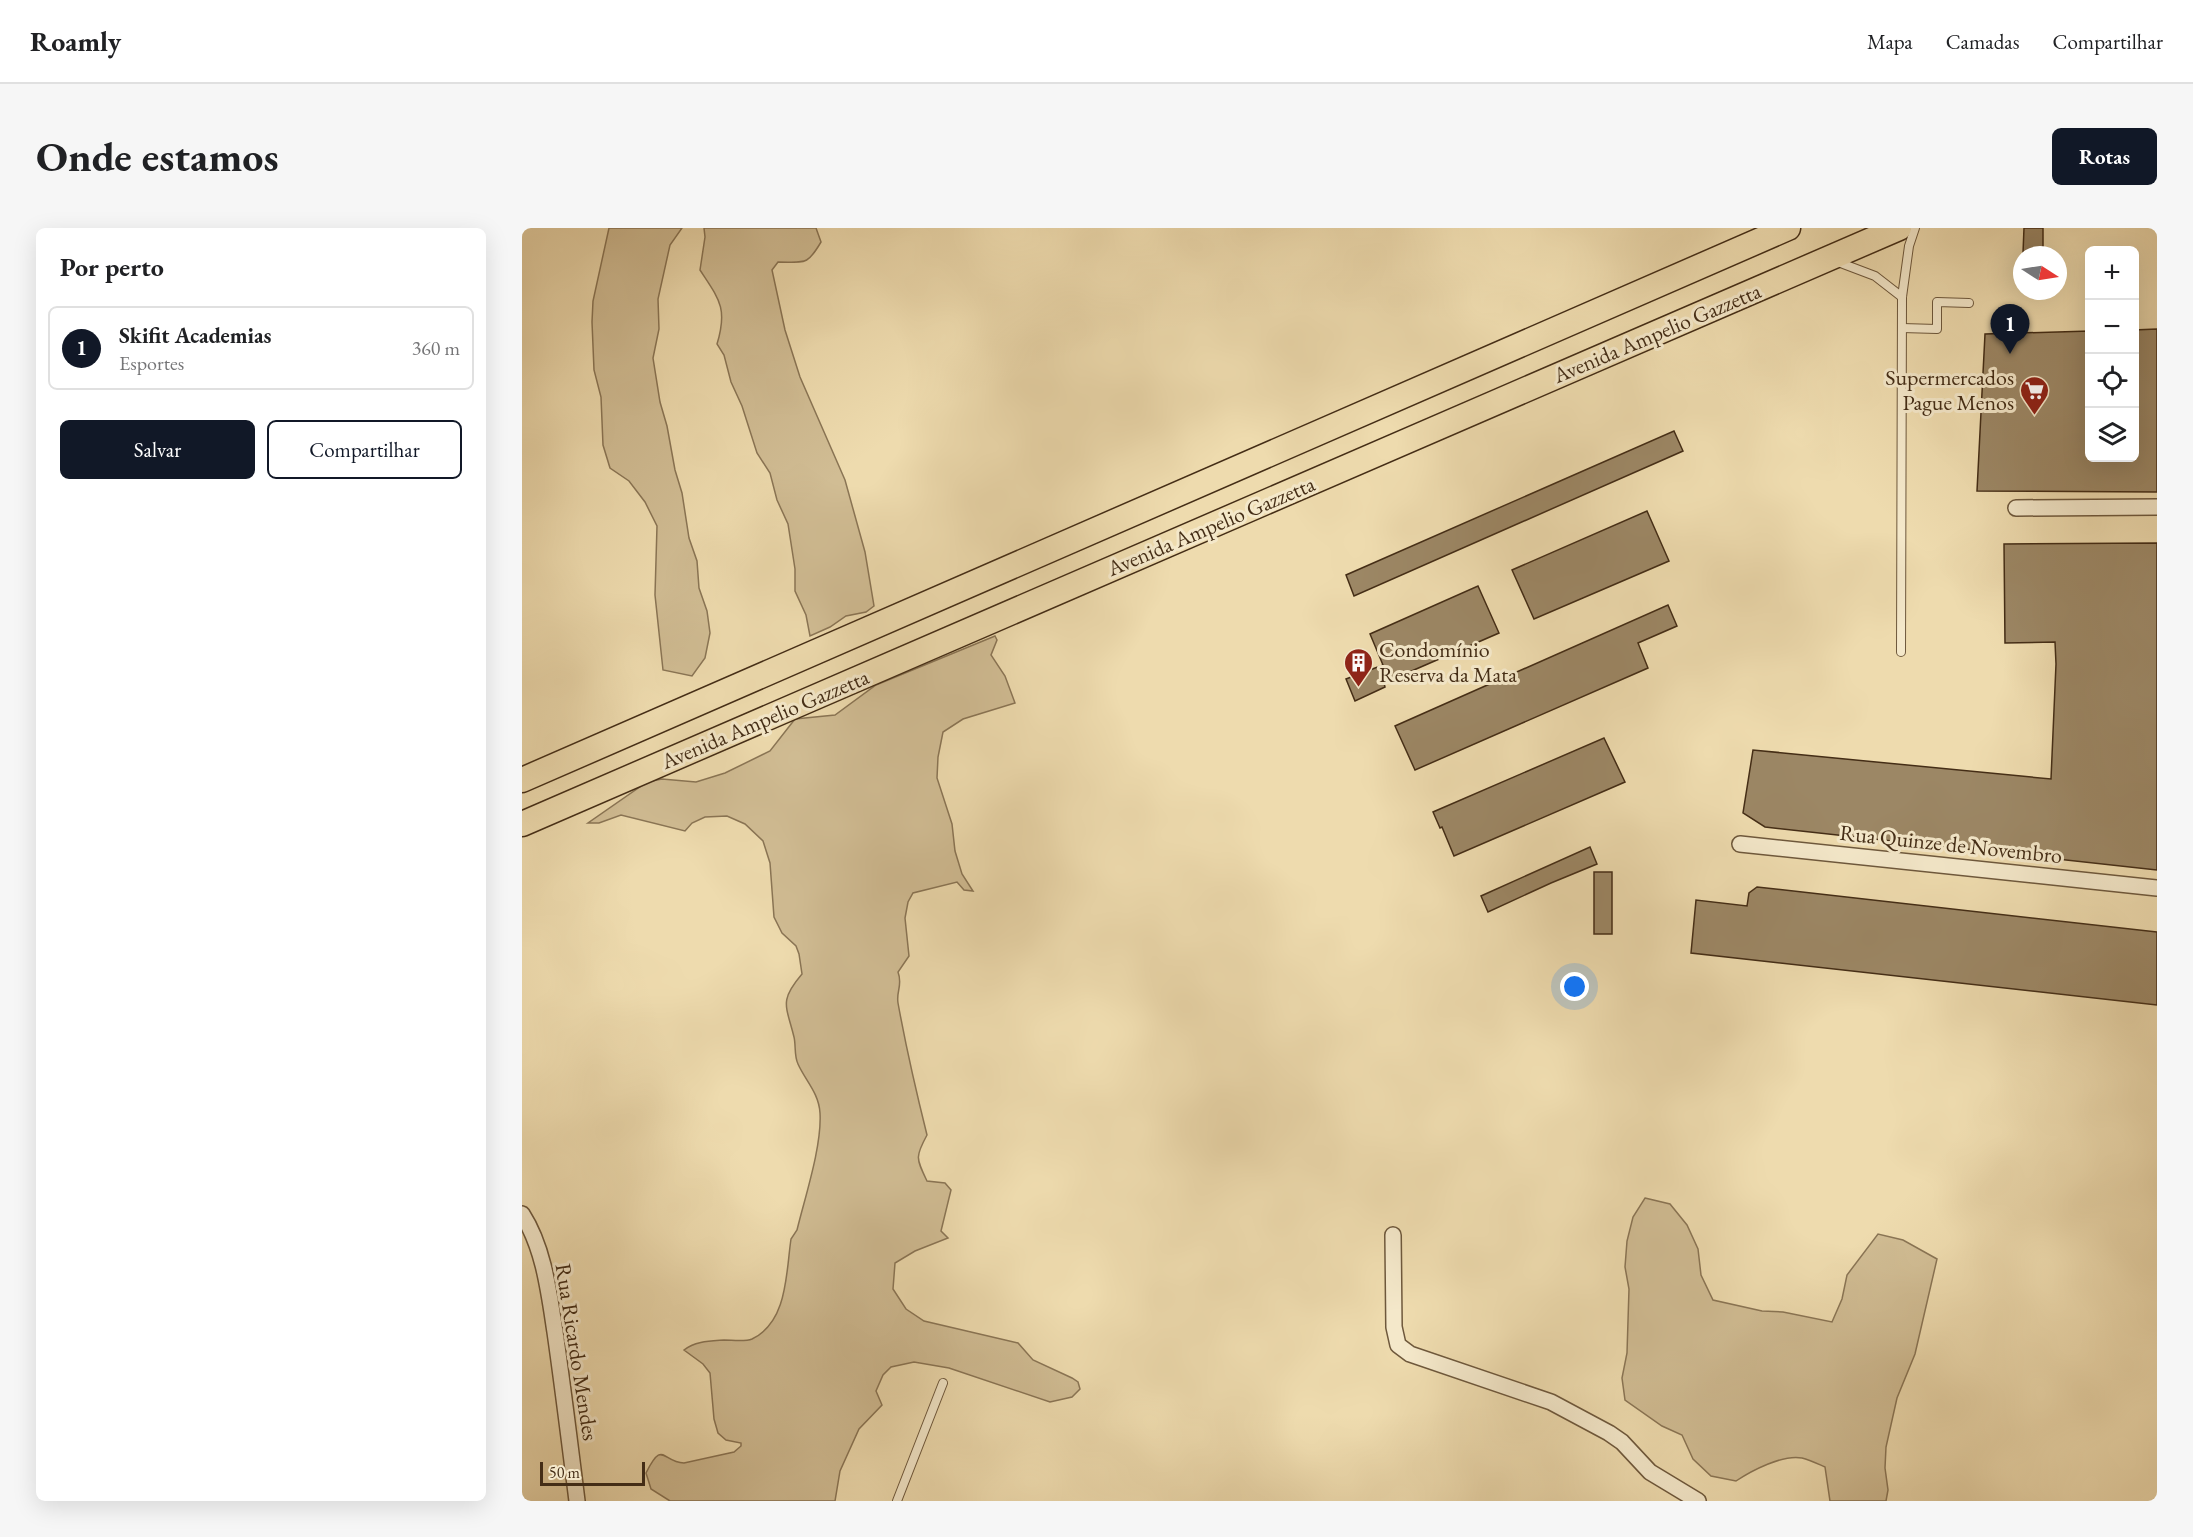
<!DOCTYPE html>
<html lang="pt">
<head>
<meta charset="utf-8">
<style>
  body { margin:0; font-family:"EB Garamond",serif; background:#f6f6f6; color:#202124 }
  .controls { position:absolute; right:18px; top:18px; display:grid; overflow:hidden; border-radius:9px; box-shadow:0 6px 24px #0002 }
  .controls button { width:54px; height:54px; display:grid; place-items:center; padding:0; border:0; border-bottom:2px solid #e0e0e0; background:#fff; color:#202124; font:30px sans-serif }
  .compass { position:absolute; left:1491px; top:18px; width:54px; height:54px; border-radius:50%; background:#fff; box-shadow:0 6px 24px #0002; rotate:102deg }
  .scale { position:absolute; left:18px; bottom:15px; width:105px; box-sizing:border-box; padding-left:6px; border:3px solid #442d16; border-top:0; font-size:16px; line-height:21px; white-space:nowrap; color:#442d16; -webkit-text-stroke:4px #f4e8ca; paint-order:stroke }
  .you { position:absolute; left:1053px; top:759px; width:21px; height:21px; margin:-15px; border:4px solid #fff; border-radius:50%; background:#1a73e8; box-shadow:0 0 0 9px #1a73e833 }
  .badge { display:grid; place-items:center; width:39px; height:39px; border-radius:50%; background:#111827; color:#fff; font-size:20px; font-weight:700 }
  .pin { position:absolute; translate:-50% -50px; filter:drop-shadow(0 2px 3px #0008) }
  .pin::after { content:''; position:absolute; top:32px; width:21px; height:18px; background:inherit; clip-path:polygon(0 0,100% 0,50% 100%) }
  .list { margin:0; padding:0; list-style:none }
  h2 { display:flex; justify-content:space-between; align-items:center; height:78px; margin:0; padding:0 24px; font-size:26px }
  h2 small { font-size:20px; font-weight:400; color:#757577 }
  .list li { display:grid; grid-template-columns:39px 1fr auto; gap:18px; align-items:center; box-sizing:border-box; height:84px; margin:0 12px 12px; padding:0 12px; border:2px solid #e0e0e0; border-radius:9px }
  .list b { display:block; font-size:22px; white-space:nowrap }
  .list p { margin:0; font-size:20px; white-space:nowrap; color:#757577 }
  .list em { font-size:20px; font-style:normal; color:#757577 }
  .actions { display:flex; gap:12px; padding:18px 24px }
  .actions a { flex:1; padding:14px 0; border:2px solid #111827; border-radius:9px; text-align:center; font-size:21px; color:#111827 }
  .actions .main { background:#111827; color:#fff }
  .icon { flex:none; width:33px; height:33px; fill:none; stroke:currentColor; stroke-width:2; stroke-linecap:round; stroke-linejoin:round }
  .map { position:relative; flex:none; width:1635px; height:1273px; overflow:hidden; border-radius:9px }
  header { display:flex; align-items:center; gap:36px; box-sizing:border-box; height:84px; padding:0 30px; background:#fff; border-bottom:2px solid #e0e0e0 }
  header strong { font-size:28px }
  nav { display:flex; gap:33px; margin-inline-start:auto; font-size:21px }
  .intro { display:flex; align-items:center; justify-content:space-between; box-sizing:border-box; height:144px; padding:0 36px }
  h1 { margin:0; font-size:42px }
  .button { padding:15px 27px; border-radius:9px; background:#111827; color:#fff; font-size:21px; font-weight:700 }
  main { display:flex; gap:36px; padding:0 36px }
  aside { flex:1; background:#fff; border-radius:9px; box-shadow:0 6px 24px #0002 }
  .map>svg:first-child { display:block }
  .green { fill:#d1bd94; stroke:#8a7555; stroke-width:1.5 }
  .building { fill:#9c8765; stroke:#442d16; stroke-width:1.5 }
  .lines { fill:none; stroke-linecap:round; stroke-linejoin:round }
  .service-casing { stroke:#6e583c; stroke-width:10 }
  .minor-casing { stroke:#6e583c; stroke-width:18 }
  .primary-casing { stroke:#442d16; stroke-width:27 }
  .service { stroke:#f4e8ca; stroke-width:8 }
  .minor { stroke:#f4e8ca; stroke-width:15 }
  .primary { stroke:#eedbae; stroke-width:24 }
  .labels { text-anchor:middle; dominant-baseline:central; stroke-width:6; stroke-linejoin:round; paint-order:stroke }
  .street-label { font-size:22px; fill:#442d16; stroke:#f4e8ca }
  .poi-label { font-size:22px; fill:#442d16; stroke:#f4e8ca; text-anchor:end }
</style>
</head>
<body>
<header>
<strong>Roamly</strong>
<nav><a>Mapa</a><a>Camadas</a><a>Compartilhar</a></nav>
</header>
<div class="intro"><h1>Onde estamos</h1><a class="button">Rotas</a></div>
<main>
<aside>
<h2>Por perto<small></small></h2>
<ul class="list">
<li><span class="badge">1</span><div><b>Skifit Academias</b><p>Esportes</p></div><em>360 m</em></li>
</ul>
<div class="actions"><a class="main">Salvar</a><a>Compartilhar</a></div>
</aside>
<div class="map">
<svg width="1635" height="1273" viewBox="0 0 1635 1273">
  <rect width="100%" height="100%" fill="#eedbae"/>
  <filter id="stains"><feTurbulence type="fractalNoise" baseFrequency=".00333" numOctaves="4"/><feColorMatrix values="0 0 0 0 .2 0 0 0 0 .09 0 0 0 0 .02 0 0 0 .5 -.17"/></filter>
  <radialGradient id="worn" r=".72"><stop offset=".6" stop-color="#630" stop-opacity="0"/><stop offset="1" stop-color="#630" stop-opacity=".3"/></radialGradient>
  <g class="green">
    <polygon points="87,0 160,0 148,17 136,71 137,101 131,130 138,174 145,198 153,242 160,265 167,310 175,333 177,360 185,383 188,405 183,430 170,448 141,442 133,367 135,298 123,274 107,253 88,240 81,217 79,169 72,142 70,94 71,73"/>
    <path d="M182 0H294L299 14C285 38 283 34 256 34L250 42 263 102 278 149 323 252 343 324 352 378 344 384 324 388 308 399 288 408 284 387 273 363V341L266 296 255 272 248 245 235 225 220 178 209 154 202 127 195 116C206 80 197 71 178 42L183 9Z"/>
    <path d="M473 408 475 412 469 427 483 448 493 475 441 491 421 504 416 529 415 550 430 596 433 623 440 646 451 663 442 662 435 654 391 665 386 674 383 690 387 728 376 744C381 757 374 763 376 775 384 819 394 863 405 907 393 929 394 930 405 953L423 955 429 962 419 1003 426 1010 393 1023 373 1035 371 1061 384 1081 402 1093 496 1115 511 1132 550 1150 556 1154 558 1161 550 1169 528 1174 427 1140 392 1134 369 1139 361 1147 354 1163 360 1177 337 1201 318 1243 313 1273H148L129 1261 124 1245C141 1211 140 1234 162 1235L212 1224 219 1218V1215L204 1212 196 1205 192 1191 188 1145 181 1136 162 1122C173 1113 188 1113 202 1112 210 1112 223 1114 230 1111 266 1094 264 1044 269 1011L275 1002C283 969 300 918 298 885 297 865 283 852 276 836 272 828 274 817 272 809 264 777 257 773 280 746L277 726 274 718 260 705 252 689 248 635 241 613 223 596 205 588 183 589 170 595 163 603 99 587 77 595H66L125 554 140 551 174 554 203 545 248 523 273 491 313 487 354 457Z"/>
    <path d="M1123 970 1148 976 1165 997 1176 1021 1179 1047 1191 1072 1240 1083 1261 1084 1310 1094 1320 1071 1325 1047 1356 1006 1381 1012 1415 1031 1393 1126 1375 1170 1364 1219 1363 1240 1366 1262 1364 1273H1308L1303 1239C1296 1236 1288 1232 1280 1230 1261 1226 1229 1243 1214 1253L1189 1248 1171 1231 1160 1207 1140 1198 1103 1172 1100 1150 1105 1125 1107 1061 1103 1039 1105 1013 1111 989Z"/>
  </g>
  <g class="building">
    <polygon points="1502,0 1521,0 1521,25 1501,25"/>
    <polygon points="1635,101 1635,264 1455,263 1463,106 1568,103 1568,230 1612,230 1612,102"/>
    <polygon points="1152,203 1161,223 832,368 824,347"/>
    <polygon points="1125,283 1147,333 1012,391 990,342"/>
    <polygon points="1635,315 1635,642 1243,599 1221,585 1231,522 1529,551 1534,436 1533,414 1483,415 1482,316"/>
    <polygon points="956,358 977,405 862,455 863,459 833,473 824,451 861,437 848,406"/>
    <polygon points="1146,377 1155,398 1116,415 1126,440 893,542 873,498"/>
    <polygon points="1082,510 1103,554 932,628 920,599 918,600 911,584"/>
    <polygon points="1068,619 1075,636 1029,655 966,684 959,668"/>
    <rect x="1072" y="644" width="18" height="62"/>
    <polygon points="1235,659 1635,704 1635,777 1169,725 1174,672 1225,678 1227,665"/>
  </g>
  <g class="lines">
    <defs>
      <g id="service">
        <polyline points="1316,34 1353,48 1380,69"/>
        <polyline points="1380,100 1415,101 1415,74 1447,75"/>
        <polyline points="1379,424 1380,69 1387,18 1393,0"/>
        <polyline points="375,1273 421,1155"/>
      </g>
      <g id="minor">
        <polyline points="1494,280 1635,279"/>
        <polyline points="1218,616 1635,660"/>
        <path d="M0 986C22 1020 27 1065 33 1104 41 1160 48 1217 55 1273"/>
        <polyline points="871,1007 872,1099 876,1117 888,1126 1029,1174 1087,1205 1100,1214 1128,1244 1176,1273"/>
      </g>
      <g id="primary">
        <polyline points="0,552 1266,0"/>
        <polyline points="0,596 1377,0"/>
      </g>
    </defs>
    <use href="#service" class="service-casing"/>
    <use href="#minor" class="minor-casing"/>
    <use href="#primary" class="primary-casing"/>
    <use href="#service" class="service"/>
    <use href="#minor" class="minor"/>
    <use href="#primary" class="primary"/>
  </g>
  <defs>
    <symbol id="supermarket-pin" viewBox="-11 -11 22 30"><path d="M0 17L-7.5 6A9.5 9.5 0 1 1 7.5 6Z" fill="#8f2418" stroke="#f4e8ca"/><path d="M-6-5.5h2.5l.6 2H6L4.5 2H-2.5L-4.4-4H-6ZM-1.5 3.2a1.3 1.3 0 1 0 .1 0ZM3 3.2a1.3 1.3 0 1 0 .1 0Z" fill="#fff"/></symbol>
    <symbol id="building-pin" viewBox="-11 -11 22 30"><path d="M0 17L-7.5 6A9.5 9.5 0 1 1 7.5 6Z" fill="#8f2418" stroke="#f4e8ca"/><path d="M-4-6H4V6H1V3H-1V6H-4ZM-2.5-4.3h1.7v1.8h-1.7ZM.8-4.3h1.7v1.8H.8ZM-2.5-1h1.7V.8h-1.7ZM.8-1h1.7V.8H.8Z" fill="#fff"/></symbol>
  </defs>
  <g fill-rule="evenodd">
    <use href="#supermarket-pin" x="1496" y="146" width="33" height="45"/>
    <use href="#building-pin" x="820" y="418" width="33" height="45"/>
  </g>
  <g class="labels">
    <g class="street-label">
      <text transform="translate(1135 105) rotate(-23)">Avenida Ampelio Gazzetta</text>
      <text transform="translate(689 298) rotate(-23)">Avenida Ampelio Gazzetta</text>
      <text transform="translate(243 491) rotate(-23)">Avenida Ampelio Gazzetta</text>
      <text transform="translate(1429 616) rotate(6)">Rua Quinze de Novembro</text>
      <text transform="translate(55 1124) rotate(81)">Rua Ricardo Mendes</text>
    </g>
    <g class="poi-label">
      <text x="1492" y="149">Supermercados<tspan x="1492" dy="25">Pague Menos</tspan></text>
      <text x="857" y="421" text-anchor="start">Condomínio<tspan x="857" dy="25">Reserva da Mata</tspan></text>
    </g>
  </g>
  <rect width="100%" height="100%" filter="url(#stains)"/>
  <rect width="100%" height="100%" fill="url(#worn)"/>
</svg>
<div class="controls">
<button>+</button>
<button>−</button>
<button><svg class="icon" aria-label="locate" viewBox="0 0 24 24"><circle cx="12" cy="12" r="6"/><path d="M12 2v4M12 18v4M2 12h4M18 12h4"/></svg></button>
<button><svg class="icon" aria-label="layers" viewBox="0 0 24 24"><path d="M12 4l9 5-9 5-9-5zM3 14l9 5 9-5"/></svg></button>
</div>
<svg class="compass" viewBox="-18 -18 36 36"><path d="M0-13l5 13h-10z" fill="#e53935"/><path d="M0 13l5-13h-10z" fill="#757577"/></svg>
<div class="scale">50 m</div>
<div class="you"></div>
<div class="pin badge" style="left:1488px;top:126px">1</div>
</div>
</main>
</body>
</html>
